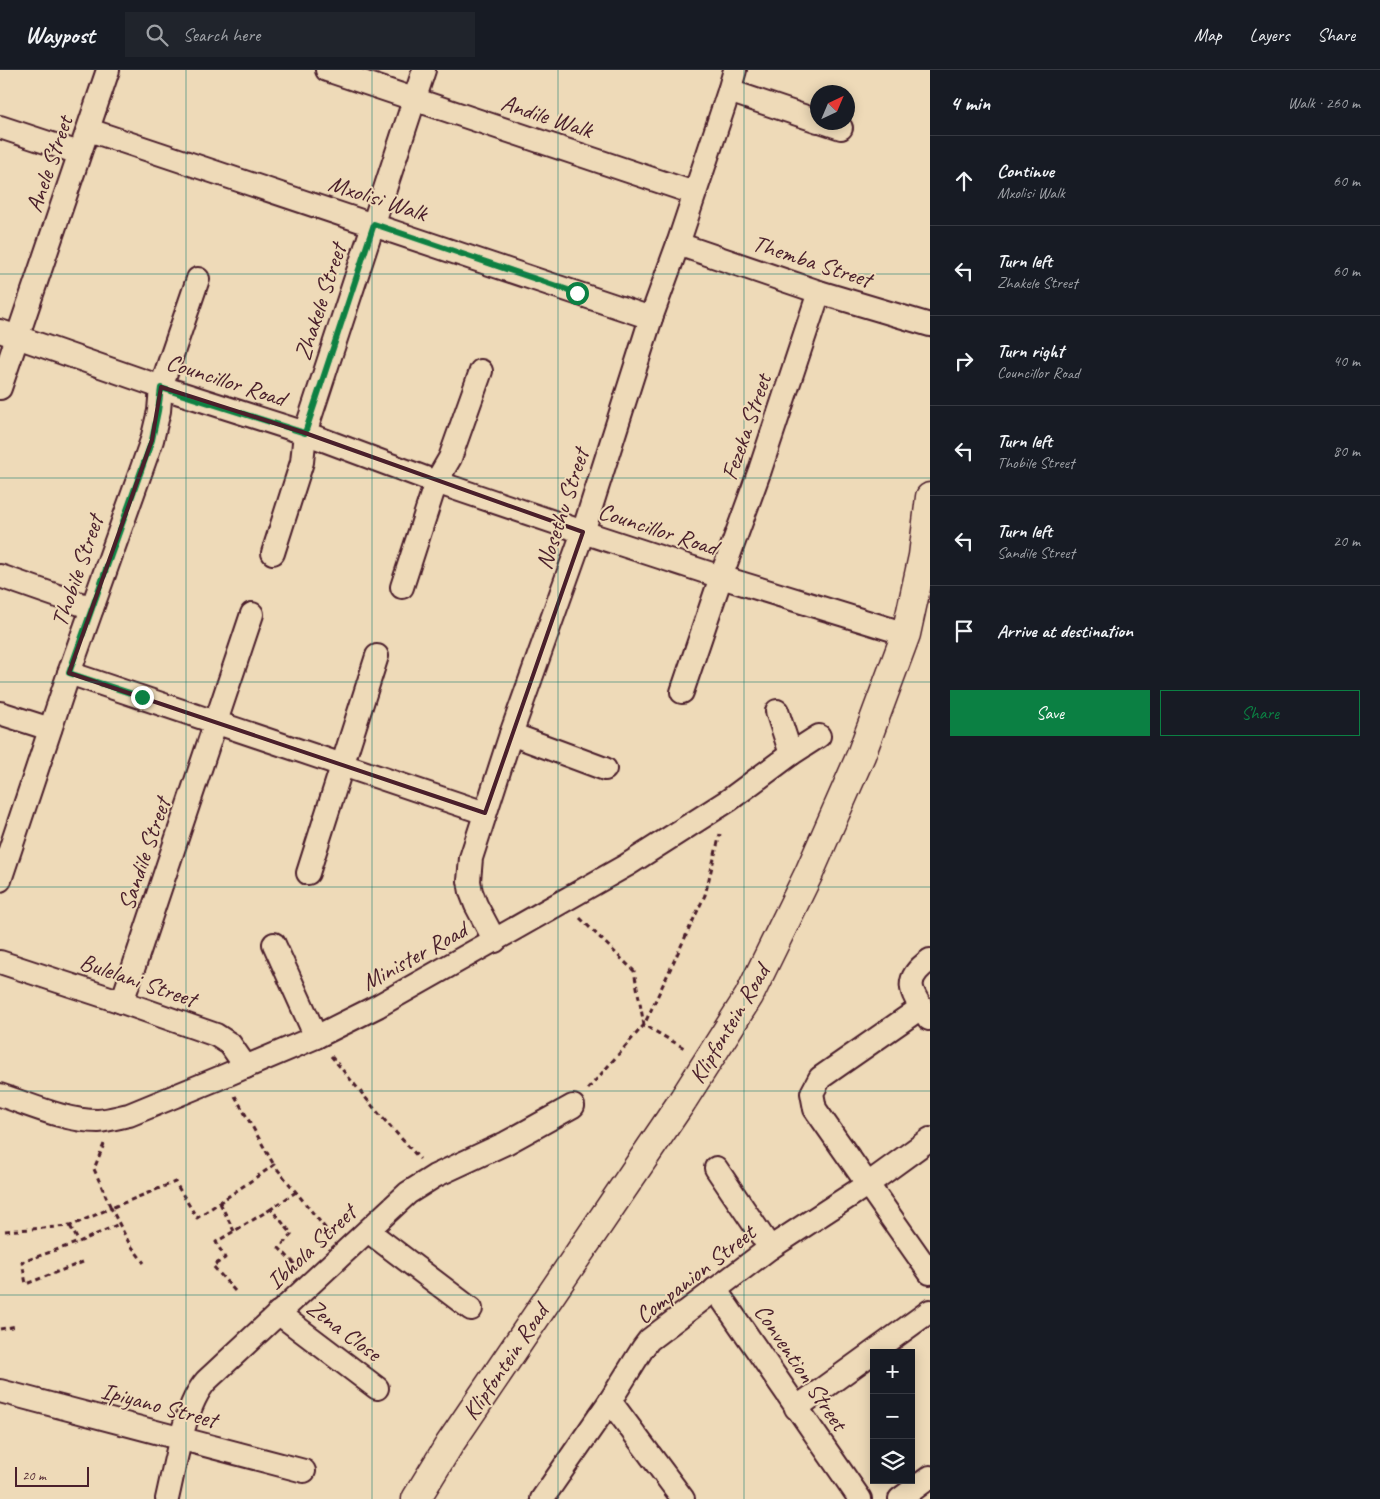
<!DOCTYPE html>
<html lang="en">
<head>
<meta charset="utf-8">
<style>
  body { margin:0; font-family:Caveat,sans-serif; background:#20242c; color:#f1f3f6 }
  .controls { position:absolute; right:15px; bottom:15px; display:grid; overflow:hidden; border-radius:0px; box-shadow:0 2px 12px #0003 }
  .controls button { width:45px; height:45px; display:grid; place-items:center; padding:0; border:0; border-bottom:1px solid #363941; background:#171b24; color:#f1f3f6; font:25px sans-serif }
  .compass { position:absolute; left:810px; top:15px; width:45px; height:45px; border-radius:50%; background:#171b24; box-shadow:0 2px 12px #0003; rotate:44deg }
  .scale { position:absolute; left:15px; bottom:12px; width:74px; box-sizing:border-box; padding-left:5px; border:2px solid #4a1f2b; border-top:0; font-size:14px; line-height:18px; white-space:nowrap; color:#4a1f2b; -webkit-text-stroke:4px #eedab8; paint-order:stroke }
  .stop { position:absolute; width:15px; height:15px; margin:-11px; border:4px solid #0b8043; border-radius:50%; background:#fff }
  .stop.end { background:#0b8043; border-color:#fff; box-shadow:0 1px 5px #0008 }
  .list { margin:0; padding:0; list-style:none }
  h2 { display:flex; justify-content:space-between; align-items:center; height:65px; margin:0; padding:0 20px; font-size:21px }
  h2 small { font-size:16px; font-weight:400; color:#9ea1a6 }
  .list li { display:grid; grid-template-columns:32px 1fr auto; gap:15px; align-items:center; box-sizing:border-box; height:90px; padding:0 20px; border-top:1px solid #363941 }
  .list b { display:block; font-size:19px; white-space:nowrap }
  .list p { margin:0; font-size:16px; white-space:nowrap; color:#9ea1a6 }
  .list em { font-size:16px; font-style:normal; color:#9ea1a6 }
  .actions { display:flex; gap:10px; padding:15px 20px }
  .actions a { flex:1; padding:11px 0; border:1px solid #0b8043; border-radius:0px; text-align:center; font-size:18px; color:#0b8043 }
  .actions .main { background:#0b8043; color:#fff }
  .icon { flex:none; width:28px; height:28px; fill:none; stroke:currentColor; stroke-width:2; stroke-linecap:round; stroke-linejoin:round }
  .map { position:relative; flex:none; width:930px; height:1429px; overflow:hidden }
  header { display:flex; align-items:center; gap:30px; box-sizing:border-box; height:70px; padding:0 25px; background:#171b24; border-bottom:1px solid #363941 }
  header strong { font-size:24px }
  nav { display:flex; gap:28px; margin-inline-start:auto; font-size:18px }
  .search { width:350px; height:45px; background:#20242c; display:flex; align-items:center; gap:12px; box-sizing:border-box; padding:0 18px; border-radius:0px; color:#9ea1a6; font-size:19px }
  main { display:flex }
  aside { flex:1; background:#171b24 }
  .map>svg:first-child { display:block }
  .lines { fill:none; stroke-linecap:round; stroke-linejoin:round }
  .minor-casing { stroke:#4a1f2b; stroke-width:26 }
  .tertiary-casing { stroke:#4a1f2b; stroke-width:31 }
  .path { stroke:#4a1f2b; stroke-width:3; stroke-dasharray:5 4; stroke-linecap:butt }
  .minor { stroke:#eedab8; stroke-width:22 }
  .tertiary { stroke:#eedab8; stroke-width:28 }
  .route { stroke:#0b8043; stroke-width:6 }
  .marked { fill:none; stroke:#4a1f2b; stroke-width:4; stroke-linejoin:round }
  .grid { fill:none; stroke:#0f766e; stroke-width:1; stroke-opacity:0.55 }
  .labels { text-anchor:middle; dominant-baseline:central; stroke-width:4; stroke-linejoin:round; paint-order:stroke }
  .street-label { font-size:24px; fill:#4a1f2b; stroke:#eedab8 }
</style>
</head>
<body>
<header>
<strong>Waypost</strong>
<div class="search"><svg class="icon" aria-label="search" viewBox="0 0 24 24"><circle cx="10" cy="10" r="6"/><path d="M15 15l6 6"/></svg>Search here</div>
<nav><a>Map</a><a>Layers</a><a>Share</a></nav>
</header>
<main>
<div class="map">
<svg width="930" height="1429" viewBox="0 0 930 1429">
  <rect width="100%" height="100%" fill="#eedab8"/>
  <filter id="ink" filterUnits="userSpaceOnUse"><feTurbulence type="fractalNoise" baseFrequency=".02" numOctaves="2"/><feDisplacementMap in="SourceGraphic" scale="10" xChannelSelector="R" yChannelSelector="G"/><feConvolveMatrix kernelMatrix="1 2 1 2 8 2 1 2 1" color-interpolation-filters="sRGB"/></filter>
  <g filter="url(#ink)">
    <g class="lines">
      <defs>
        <g id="minor">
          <polyline points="327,0 694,123"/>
          <polyline points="729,21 818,51"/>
          <polyline points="823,52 841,58"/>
          <polyline points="0,57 79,83"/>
          <polyline points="89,60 651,248"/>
          <polyline points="678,174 819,222 930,255"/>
          <polyline points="0,261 161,317 305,363 436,412 583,462 721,507 906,564"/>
          <polyline points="0,318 108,0"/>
          <polyline points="273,483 302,392 305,363 424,0"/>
          <polyline points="0,506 92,538"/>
          <polyline points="402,517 436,412 450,388 481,301"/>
          <polyline points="69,603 485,743"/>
          <polyline points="682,622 721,507 760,400 819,222"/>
          <polyline points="777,641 791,684"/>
          <polyline points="0,643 50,659"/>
          <polyline points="511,664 605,699"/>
          <polyline points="308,803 377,586"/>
          <polyline points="0,810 69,603 152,370 159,341 161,317 198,209"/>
          <polyline points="495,871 476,835 471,822 469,811 471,788 511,664 583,462 651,248 678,174 729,21 735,0"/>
          <polyline points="274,874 316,967"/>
          <polyline points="0,892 122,932 216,965 230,974 246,997"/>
          <polyline points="122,932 252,544"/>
          <polyline points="922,937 820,1008 812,1023 815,1039 930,1203"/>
          <path d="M929 949C912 923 900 911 930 890"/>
          <path d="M0 1025C31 1035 65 1051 98 1051 109 1050 119 1047 129 1045L224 1006 316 967 378 936 627 795 729 730 791 684 819 666"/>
          <polyline points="716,1098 770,1178"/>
          <polyline points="368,1161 471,1239"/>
          <polyline points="715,1219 860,1429"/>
          <polyline points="278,1243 377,1318"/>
          <polyline points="0,1321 304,1401"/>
          <polyline points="610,1331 683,1429"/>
          <polyline points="796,1338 930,1241"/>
          <path d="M167 1429C175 1395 184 1336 206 1311L408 1123 435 1106 506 1073 573 1036"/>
          <polyline points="542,1429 610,1331 643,1278 649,1270 770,1178 868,1114 930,1069"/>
          <polyline points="900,1429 930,1407"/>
        </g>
        <polyline id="tertiary" points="416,1429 449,1375 681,1033 749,926 809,803 861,685 906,564 923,486 930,427"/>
      </defs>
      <use href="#minor" class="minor-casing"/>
      <use href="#tertiary" class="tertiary-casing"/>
      <g class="path">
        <polyline points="580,848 634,901 644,955 686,979"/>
        <polyline points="331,986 379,1044 420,1089"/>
        <polyline points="588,1019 644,955 705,825 720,764"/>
        <polyline points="235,1026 274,1095"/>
        <polyline points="104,1074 94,1099 111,1138 175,1112 197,1148 274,1095 330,1164"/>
        <polyline points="296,1122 271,1139 292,1164 279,1178 297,1196"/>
        <polyline points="220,1133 234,1161"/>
        <polyline points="70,1156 79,1172"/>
        <polyline points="5,1161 70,1156 111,1138 129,1173 144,1193"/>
        <polyline points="83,1192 26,1214 22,1192 79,1172 119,1154"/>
        <polyline points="235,1221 213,1196 225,1188 216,1172 271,1139"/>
        <polyline points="0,1259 17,1256"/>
      </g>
      <use href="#minor" class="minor"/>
      <use href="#tertiary" class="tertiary"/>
    </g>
  </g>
  <g class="lines" filter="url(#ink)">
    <polyline class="route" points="142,627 69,603 152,370 158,341 161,318 305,363 374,154 577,223"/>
  </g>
  <path class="marked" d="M161 317 305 363 583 462 485 743 69 603 152 370Z"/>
  <path class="grid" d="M186 0V1429M372 0V1429M558 0V1429M744 0V1429M0 204H930M0 408H930M0 612H930M0 817H930M0 1021H930M0 1225H930"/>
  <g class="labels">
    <g class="street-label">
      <text transform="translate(547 46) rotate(18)">Andile Walk</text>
      <text transform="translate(49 94) rotate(-71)">Anele Street</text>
      <text transform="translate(378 128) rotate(18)">Mxolisi Walk</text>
      <text transform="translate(812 191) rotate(18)">Themba Street</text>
      <text transform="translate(320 232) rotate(-72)">Zhakele Street</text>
      <text transform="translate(226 310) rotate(18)">Councillor Road</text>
      <text transform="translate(746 357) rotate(-71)">Fezeka Street</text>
      <text transform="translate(562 439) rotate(-72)">Nosethu Street</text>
      <text transform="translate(658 459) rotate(18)">Councillor Road</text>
      <text transform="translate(77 501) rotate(-71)">Thobile Street</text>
      <text transform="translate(144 784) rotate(-71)">Sandile Street</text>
      <text transform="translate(414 886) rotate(-29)">Minister Road</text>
      <text transform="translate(138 910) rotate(19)">Bulelani Street</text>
      <text transform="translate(729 954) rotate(-59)">Klipfontein Road</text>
      <text transform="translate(311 1177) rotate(-43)">Ibhola Street</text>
      <text transform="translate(695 1204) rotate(-38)">Companion Street</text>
      <text transform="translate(344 1260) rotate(37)">Zena Close</text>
      <text transform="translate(505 1292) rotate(-56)">Klipfontein Road</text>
      <text transform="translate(801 1297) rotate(56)">Convention Street</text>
      <text transform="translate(159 1335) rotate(15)">Ipiyano Street</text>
    </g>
  </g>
</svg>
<div class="controls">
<button>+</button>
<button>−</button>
<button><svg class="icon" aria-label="layers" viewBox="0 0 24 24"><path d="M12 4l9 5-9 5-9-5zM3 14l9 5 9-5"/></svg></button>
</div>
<svg class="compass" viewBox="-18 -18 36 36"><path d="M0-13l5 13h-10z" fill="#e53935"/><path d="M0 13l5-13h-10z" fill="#9ea1a6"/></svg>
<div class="scale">20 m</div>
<div class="stop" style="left:577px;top:223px"></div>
<div class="stop end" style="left:142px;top:627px"></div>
</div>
<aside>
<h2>4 min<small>Walk · 260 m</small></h2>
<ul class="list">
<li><svg class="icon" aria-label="ahead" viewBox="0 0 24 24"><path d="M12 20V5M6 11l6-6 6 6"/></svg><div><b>Continue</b><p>Mxolisi Walk</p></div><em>60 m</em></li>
<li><svg class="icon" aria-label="left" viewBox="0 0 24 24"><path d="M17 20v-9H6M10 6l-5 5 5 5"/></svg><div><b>Turn left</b><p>Zhakele Street</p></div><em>60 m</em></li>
<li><svg class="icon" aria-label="right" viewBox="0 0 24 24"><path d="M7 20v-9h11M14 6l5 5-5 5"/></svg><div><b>Turn right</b><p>Councillor Road</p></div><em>40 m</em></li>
<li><svg class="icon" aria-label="left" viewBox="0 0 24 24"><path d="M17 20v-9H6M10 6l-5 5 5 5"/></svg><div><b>Turn left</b><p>Thobile Street</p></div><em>80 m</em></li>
<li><svg class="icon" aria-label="left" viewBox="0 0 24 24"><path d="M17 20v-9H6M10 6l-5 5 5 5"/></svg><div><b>Turn left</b><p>Sandile Street</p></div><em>20 m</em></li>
<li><svg class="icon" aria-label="arrive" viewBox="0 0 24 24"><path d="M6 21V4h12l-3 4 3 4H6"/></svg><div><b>Arrive at destination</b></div></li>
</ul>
<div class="actions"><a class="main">Save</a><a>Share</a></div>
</aside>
</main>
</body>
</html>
